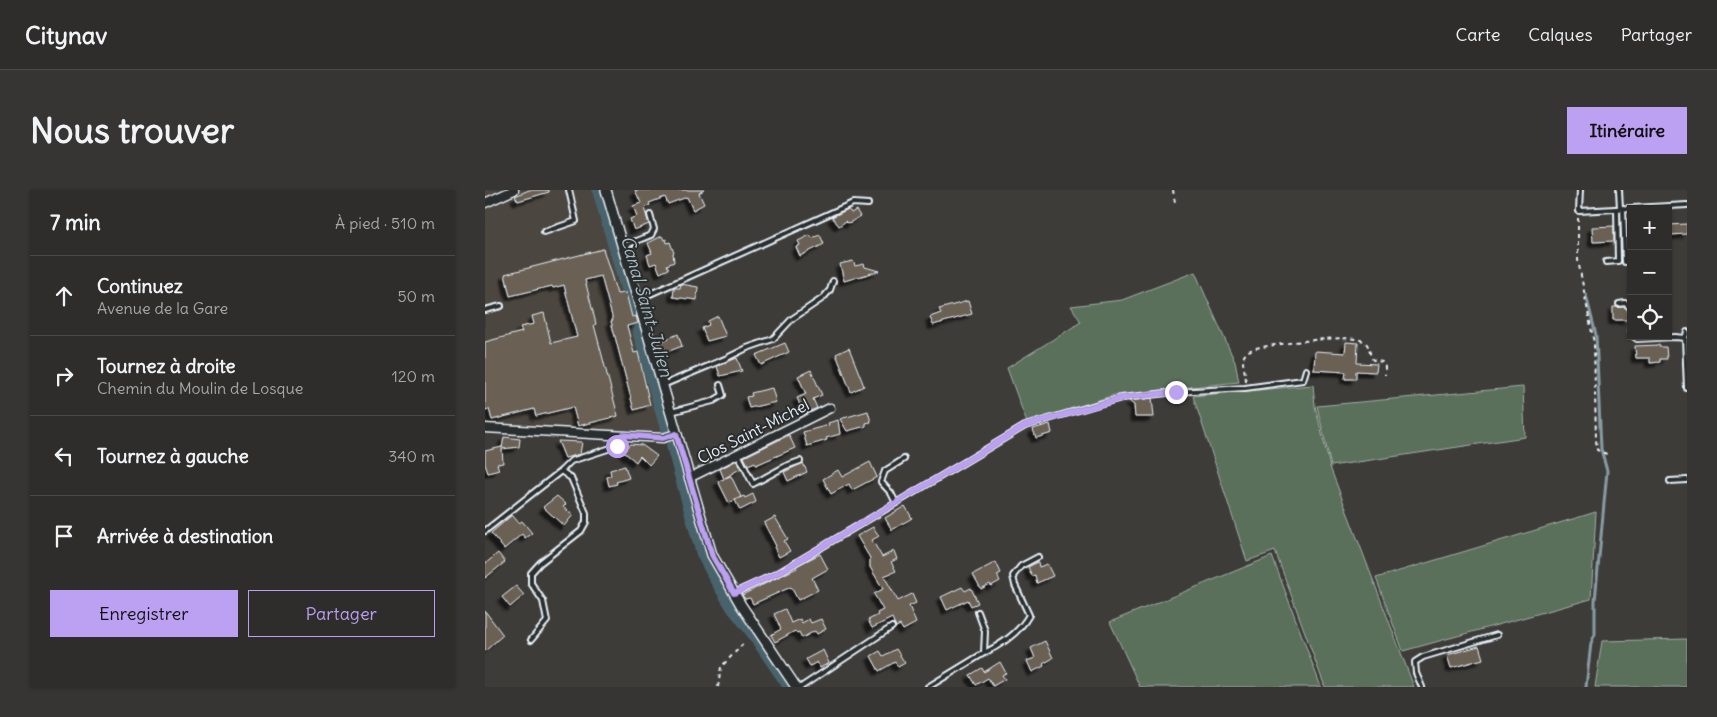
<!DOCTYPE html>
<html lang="fr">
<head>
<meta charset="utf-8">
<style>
  body { margin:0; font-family:Delius,sans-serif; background:#363533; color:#f1f3f6 }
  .controls { position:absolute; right:15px; top:15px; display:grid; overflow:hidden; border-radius:0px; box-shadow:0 1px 4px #0004 }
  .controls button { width:45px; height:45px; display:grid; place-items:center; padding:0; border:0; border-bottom:1px solid #494947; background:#2e2d2b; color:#f1f3f6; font:25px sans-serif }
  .stop { position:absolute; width:15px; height:15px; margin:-11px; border:4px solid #bca0f2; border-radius:50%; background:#fff }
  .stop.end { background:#bca0f2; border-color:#fff; box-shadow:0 1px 5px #0008 }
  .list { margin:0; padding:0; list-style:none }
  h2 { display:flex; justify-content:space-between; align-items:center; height:65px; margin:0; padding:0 20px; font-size:21px }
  h2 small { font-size:16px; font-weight:400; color:#a7a8a9 }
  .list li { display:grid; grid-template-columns:32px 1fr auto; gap:15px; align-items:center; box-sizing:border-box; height:80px; padding:0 20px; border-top:1px solid #494947 }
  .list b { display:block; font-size:19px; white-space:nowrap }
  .list p { margin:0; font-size:16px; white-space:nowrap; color:#a7a8a9 }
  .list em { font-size:16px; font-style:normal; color:#a7a8a9 }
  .actions { display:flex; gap:10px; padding:15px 20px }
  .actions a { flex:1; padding:11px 0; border:1px solid #bca0f2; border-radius:0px; text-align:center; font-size:18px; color:#bca0f2 }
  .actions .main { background:#bca0f2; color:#111 }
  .icon { flex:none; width:28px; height:28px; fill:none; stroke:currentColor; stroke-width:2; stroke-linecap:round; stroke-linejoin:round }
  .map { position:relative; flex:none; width:1202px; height:497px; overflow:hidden; border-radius:0px }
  header { display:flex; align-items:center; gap:30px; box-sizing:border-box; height:70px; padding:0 25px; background:#2e2d2b; border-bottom:1px solid #494947 }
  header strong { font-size:24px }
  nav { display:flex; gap:28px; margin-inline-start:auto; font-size:18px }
  .intro { display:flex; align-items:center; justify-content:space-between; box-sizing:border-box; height:120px; padding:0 30px }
  h1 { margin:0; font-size:35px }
  .button { padding:12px 22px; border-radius:0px; background:#bca0f2; color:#111; font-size:18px; font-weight:700 }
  main { display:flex; gap:30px; padding:0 30px }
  aside { flex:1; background:#2e2d2b; border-radius:0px; box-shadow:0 1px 4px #0004 }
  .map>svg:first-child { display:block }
  .built { fill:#4c4740 }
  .green { fill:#5a6f5a; stroke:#a1b0a9 }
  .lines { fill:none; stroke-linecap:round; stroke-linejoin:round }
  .stream { stroke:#889ca4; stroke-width:3 }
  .canal { stroke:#48646c; stroke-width:10 }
  .building { fill:#6b6052; stroke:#e8f1f8; filter:url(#shadow) }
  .service-casing { stroke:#e8f1f8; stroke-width:8 }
  .minor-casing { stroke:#e8f1f8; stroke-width:11 }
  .tertiary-casing { stroke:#e8f1f8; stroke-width:12 }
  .path { stroke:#e8f1f8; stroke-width:2; stroke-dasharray:4 4; stroke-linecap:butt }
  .service { stroke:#2a2d2e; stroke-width:4 }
  .minor { stroke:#2a2d2e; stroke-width:8 }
  .tertiary { stroke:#2a2d2e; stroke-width:9 }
  .route { stroke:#bca0f2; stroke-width:6 }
  .labels { text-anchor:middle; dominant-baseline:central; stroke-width:4; stroke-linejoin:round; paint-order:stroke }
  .street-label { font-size:16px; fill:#e8f1f8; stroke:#2a2d2e }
  .water-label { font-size:18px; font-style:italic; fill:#a8b9c0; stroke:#2a2d2e }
</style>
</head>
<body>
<header>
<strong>Citynav</strong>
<nav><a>Carte</a><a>Calques</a><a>Partager</a></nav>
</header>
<div class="intro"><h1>Nous trouver</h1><a class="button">Itinéraire</a></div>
<main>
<aside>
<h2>7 min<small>À pied · 510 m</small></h2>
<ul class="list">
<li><svg class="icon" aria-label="ahead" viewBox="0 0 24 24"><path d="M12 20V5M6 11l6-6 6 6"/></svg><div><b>Continuez</b><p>Avenue de la Gare</p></div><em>50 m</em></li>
<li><svg class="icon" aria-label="right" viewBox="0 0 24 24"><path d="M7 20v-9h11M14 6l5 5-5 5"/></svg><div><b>Tournez à droite</b><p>Chemin du Moulin de Losque</p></div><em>120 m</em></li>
<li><svg class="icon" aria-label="left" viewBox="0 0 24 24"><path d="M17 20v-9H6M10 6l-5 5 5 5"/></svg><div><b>Tournez à gauche</b></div><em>340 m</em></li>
<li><svg class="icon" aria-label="arrive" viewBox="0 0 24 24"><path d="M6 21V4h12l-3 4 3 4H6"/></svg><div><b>Arrivée à destination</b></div></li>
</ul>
<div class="actions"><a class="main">Enregistrer</a><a>Partager</a></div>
</aside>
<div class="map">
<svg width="1202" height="497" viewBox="0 0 1202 497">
  <defs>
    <filter id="shadow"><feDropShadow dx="-4.5" dy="4.5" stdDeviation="1" flood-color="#0009"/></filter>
  </defs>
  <rect width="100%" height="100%" fill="#3e3c39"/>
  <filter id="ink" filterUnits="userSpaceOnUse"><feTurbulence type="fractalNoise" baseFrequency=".02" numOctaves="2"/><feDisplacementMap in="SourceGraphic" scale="10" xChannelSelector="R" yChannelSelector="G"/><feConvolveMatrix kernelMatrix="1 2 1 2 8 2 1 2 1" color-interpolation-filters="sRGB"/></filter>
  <g filter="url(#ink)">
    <polygon class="built" points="0,0 107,0 178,243 0,234"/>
    <g class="green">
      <polygon points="710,82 750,172 754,192 629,205 542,233 522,178 596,132 586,116 637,110"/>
      <polygon points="828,195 830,216 845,277 929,497 840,497 790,361 762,371 708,206"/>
      <polygon points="1038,197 1040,247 846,276 832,216"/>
      <polygon points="1111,322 1106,409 918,461 891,388"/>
      <polygon points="787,366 836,497 655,497 625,432"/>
      <polygon points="1202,449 1202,497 1110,497 1117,451"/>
    </g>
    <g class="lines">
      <polyline class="stream" points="1101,497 1106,453 1110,444 1110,411 1122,281 1116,259 1111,145 1101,105"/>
      <g class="canal">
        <polyline points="112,0 181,242"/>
        <polyline points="186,256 216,364 230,391 247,419 266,443 303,497"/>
      </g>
    </g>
    <g class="building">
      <polygon points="44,0 64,0 64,2 33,11 30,6"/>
      <polygon points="150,0 219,0 214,3 219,14 208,20 202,7 183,14 180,7 164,13 165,15 159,18 164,34 149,40 145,29 152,26 148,16 156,13"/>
      <polygon points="363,19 366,23 371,20 375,26 366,32 363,33 361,31 354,36 347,27"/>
      <polygon points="1202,34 1202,44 1184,45 1183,35"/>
      <polygon points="1129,36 1129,51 1108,52 1107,37"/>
      <polygon points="325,45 327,48 335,45 339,54 315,66 311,57 315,55 313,51"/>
      <polygon points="177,46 179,50 181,49 182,53 185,52 189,63 188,63 189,72 182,75 184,79 175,83 171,73 165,75 162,65 167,63 163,53"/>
      <polygon points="118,59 132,104 141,103 147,127 151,126 153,133 142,136 149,163 153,162 165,215 149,220 126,131 128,130 116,86 100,90 111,134 109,135 133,226 93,236 88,217 51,226 49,219 7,230 4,219 0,220 0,152 37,142 35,137 49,134 47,126 59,123 66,153 92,147 79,95 68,98 67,96 25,106 20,84"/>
      <polygon points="368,71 370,76 379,74 380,77 394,81 359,91 355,74"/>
      <polygon points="196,94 213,97 212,110 188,107 189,98 195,98"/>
      <polygon points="483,111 487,124 448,135 445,127 456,123 454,119"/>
      <polygon points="1128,117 1139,117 1143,120 1143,130 1128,130"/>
      <polygon points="233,126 241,146 222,151 217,138 224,135 223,131"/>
      <polygon points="193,144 197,156 177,164 173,153"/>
      <polygon points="861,152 873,153 872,173 892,174 891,182 871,181 871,189 860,189 861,182 829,180 830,161 860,163"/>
      <polygon points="300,153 304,162 276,175 271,165"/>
      <polygon points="1174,155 1174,157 1181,157 1182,169 1175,169 1175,172 1165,173 1165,168 1151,168 1150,156"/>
      <polygon points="364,158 379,196 366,202 351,164"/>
      <polygon points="252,168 257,181 235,186 232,176"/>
      <polygon points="326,180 337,205 328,209 332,218 319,224 312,208 321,204 313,186"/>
      <polygon points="287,198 291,212 264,218 261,207 267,206 266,203"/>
      <polygon points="667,208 669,227 650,227 649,215 644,211"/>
      <polygon points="383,221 386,232 381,233 381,236 362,241 355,229"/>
      <polygon points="353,230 355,244 341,248 342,250 322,256 318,242 344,235 343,233"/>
      <polygon points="565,234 567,243 551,248 548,239"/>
      <polygon points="304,245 310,258 271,275 270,272 263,275 259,267"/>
      <polygon points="19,247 35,249 34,257 17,259 18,273 12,274 14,280 3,283 0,274 0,261 17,257 17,258"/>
      <polygon points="73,251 97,252 95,264 80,268"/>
      <polygon points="146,254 157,255 172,266 164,275 155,266 151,272 139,262 139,259"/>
      <polygon points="252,270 256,278 240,288 246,286 256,307 244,313 233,291 239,289 235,279"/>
      <polygon points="385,272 392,287 367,300 364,294 346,304 338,289 353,280 357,287"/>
      <polygon points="318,273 322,282 303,291 299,282"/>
      <polygon points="140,276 144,288 131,292 132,294 124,296 122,287 126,285 125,280"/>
      <polygon points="268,304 271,312 255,320 250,310 259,306 260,308"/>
      <polygon points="72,306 81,314 78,317 88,325 79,336 58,317"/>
      <polygon points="420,316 427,328 407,340 400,328"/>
      <polygon points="27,325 34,333 37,331 47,343 40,348 37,344 19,359 6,343"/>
      <polygon points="290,327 303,349 299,351 305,361 294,367 289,357 291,356 279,333"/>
      <polygon points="388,337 394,346 387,350 397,367 409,361 412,369 406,372 411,381 399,386 413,411 427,404 431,413 424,416 431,433 418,440 415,435 411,437 407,428 387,438 383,430 393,425 392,423 398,420 389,404 398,399 385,377 385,368 372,346"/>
      <polygon points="13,363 20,372 0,388 0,374"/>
      <polygon points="335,364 343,379 327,388 333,400 313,410 306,397 268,414 265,408 260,409 257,405 312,378 311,376"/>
      <polygon points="511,372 516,383 512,385 515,391 506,396 505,394 496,399 488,384"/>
      <polygon points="553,372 554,377 562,374 568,386 552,393 550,385 547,386 543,377"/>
      <polygon points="31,396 39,405 25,417 17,407"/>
      <polygon points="477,397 480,401 486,398 493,413 486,416 483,410 462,420 456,407"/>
      <polygon points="300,419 306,433 315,429 317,433 324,429 326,433 336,429 341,439 332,444 330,441 317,448 314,442 312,443 310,441 290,452 286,445 296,439 289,424"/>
      <polygon points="0,421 18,445 0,461"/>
      <polygon points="560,451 568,468 558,474 559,476 547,482 542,471 550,468 546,458"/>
      <polygon points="994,456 998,469 966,478 962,465"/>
      <polygon points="411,459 420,473 413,477 410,472 394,481 386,466 395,461 398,466"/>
      <polygon points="338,460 344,473 335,478 332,472 325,476 321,469"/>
      <polygon points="515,472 521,483 517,485 520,489 508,496 503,488 491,495 485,485 497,478 499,482"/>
    </g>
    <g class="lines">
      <defs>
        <g id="service">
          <polyline points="1095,0 1094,21 1202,15"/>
          <polyline points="1134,0 1135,18"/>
          <polyline points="1138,18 1140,72 1146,72"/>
          <polyline points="59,42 91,31 84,0"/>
          <polyline points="139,56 166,45 169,39 165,25"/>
          <polyline points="1121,72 1133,71 1132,19"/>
          <polyline points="154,109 368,13 383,14"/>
          <polyline points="1134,114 1140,113 1146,118"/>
          <polyline points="0,120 16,116"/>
          <polyline points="1146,135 1146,140"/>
          <polyline points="1202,142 1200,148 1202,198"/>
          <polyline points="1148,146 1152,149 1190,147 1200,148"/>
          <polyline points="178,195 240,169 262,158 288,149 307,129 338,108 345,100 348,91"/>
          <polyline points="186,222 228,211 238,205 235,195"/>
          <polyline points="253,264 268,294 301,276 315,271"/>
          <polyline points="1185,291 1202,290"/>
          <polyline points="411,313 540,236 614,214 637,208 691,202 760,198 818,190 821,180"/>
          <polyline points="0,341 76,281 86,271 132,256 137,246"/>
          <polyline points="249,403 293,383 411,313 406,303 396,292 400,281 419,269"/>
          <polyline points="46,450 62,431 58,411 46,393 46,383 55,373 96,341 101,332 101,323 86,288 76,281"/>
          <path d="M499 463C518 454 534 443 544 425L530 395 528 386 536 376 553 367"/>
          <polyline points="316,497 407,437"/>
          <polyline points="443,497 499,463 500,441 493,422"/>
          <polyline points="937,497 931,483 930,472 938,467 1012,445"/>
        </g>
        <g id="minor">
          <polyline points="0,13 29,0"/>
          <polyline points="0,238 178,248 191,244"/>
          <polyline points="204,288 345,218"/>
        </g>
        <polyline id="tertiary" points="121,0 227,365 256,415 311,497"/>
      </defs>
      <use href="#service" class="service-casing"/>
      <use href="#minor" class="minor-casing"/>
      <use href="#tertiary" class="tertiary-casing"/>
      <g class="path">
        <polyline points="688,0 690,13"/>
        <polyline points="1093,28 1093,70 1109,153 1111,250 1112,260 1124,265"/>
        <path d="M761 191C760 175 751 165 770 158 790 155 866 142 880 152 885 156 884 165 888 170L897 172 900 177V185"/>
        <polyline points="233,497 236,477 259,453"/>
      </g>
      <use href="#service" class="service"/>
      <use href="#minor" class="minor"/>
      <use href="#tertiary" class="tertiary"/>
    </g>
  </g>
  <g class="lines" filter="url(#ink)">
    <polyline class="route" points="132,256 138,245 178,248 191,244 227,365 249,403 293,383 540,236 637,208 691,202"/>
  </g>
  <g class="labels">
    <g class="street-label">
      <text transform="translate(268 241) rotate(-27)">Clos Saint-Michel</text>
    </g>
    <g class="water-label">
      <text transform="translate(162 116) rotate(74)">Canal Saint-Julien</text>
    </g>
  </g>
</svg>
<div class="controls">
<button>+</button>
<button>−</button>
<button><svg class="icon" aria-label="locate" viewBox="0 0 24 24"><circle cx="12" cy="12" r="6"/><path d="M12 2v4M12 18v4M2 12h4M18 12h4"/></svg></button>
</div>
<div class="stop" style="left:132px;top:256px"></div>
<div class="stop end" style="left:691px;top:202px"></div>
</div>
</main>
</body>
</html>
